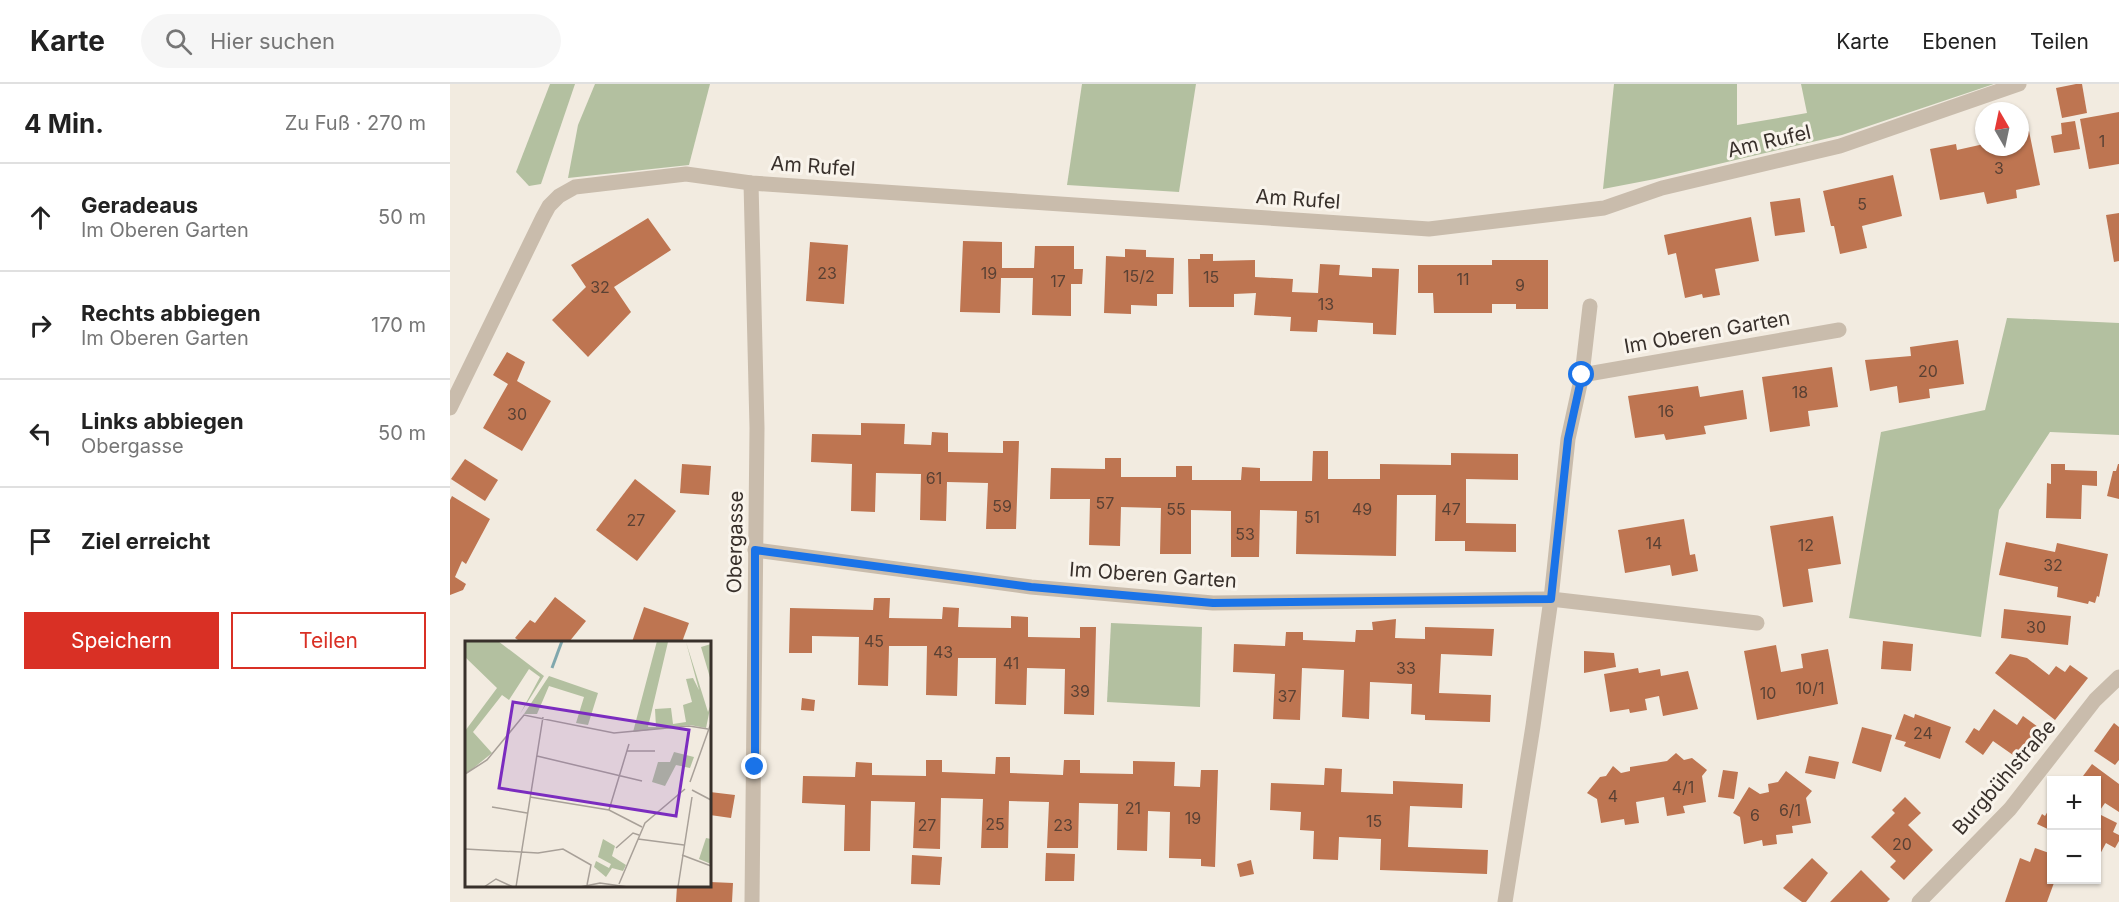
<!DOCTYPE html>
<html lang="de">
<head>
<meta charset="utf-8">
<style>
  body { margin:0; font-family:Inter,sans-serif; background:#f6f6f6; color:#222 }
  .controls { position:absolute; right:18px; bottom:18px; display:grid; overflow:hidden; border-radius:0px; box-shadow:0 2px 4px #0004 }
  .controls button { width:54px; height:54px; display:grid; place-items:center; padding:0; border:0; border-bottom:2px solid #e0e0e0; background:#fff; color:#222; font:30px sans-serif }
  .compass { position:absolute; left:1525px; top:18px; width:54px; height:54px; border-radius:50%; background:#fff; box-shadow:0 2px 4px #0004; rotate:351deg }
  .stop { position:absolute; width:18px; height:18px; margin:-14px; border:4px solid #1a73e8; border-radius:50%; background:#fff }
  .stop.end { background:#1a73e8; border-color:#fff; box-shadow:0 2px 6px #0008 }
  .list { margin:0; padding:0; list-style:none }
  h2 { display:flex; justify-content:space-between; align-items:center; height:78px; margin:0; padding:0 24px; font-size:26px }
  h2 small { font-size:20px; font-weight:400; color:#767676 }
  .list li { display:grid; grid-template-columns:39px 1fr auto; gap:18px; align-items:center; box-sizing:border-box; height:108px; padding:0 24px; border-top:2px solid #e0e0e0 }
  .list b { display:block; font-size:22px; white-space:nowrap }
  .list p { margin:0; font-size:20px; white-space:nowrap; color:#767676 }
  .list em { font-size:20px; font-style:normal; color:#767676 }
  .actions { display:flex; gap:12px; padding:18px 24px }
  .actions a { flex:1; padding:14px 0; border:2px solid #d93025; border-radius:0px; text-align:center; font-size:21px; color:#d93025 }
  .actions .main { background:#d93025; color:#fff }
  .icon { flex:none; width:33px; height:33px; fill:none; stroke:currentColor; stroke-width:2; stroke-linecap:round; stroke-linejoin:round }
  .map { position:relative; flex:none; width:1669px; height:818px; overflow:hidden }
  header { display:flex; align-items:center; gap:36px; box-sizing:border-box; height:84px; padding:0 30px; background:#fff; border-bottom:2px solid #e0e0e0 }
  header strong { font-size:28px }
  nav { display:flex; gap:33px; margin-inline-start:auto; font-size:21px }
  .search { width:420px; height:54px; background:#f6f6f6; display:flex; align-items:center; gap:15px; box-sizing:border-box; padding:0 21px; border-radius:33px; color:#767676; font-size:22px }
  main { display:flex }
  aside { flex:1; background:#fff }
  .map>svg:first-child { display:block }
  .green { fill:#b3c0a0 }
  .building { fill:#be7551 }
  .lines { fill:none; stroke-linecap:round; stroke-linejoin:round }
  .minor { stroke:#c9bcac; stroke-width:15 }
  .route { stroke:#1a73e8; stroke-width:8 }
  .labels { text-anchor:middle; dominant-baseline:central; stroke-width:6; stroke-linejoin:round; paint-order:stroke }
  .number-label { font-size:16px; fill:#5a4134 }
  .street-label { font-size:20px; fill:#38302b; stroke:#f9f4ec }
  .inset-river { fill:none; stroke:#80a7ad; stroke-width:3 }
  .inset-road { fill:none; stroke:#a8a098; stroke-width:1.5 }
  .view { fill:#7b2cbf; fill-opacity:0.15; stroke:#7b2cbf; stroke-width:3 }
  .inset-edge { fill:none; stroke:#38302b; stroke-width:3 }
</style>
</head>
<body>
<header>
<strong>Karte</strong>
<div class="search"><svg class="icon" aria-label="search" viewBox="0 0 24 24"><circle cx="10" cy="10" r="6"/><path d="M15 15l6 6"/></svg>Hier suchen</div>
<nav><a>Karte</a><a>Ebenen</a><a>Teilen</a></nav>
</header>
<main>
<aside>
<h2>4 Min.<small>Zu Fuß · 270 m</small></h2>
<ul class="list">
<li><svg class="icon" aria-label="ahead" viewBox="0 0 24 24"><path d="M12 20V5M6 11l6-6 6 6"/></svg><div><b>Geradeaus</b><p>Im Oberen Garten</p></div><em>50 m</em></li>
<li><svg class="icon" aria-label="right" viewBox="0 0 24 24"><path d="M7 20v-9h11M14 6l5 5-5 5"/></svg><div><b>Rechts abbiegen</b><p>Im Oberen Garten</p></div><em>170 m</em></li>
<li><svg class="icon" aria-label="left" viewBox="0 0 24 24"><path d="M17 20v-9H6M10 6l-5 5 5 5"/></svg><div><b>Links abbiegen</b><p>Obergasse</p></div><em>50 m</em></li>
<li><svg class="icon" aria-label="arrive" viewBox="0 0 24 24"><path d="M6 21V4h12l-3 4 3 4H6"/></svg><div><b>Ziel erreicht</b></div></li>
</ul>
<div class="actions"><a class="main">Speichern</a><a>Teilen</a></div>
</aside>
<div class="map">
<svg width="1669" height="818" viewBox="0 0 1669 818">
  <rect width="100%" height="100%" fill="#f2ebe0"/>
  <g class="green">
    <polygon points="100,0 125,0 91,100 79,102 66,88"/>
    <polygon points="145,0 260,0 239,81 118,94 128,41"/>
    <polygon points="632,0 746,0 729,108 617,101"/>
    <polygon points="1164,0 1287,0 1287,41 1357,29 1351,0 1544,0 1392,51 1205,95 1153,105"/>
    <polygon points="1557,234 1669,239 1669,351 1600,348 1549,426 1531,553 1399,534 1431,348 1535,326"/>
    <polygon points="661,539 752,543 750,623 657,618"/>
  </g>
  <g class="building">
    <polygon points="1626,0 1632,0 1637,29 1612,34 1606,4"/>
    <polygon points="1669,28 1669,80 1639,85 1630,35"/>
    <polygon points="1625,37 1630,65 1604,69 1601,52 1612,50 1611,39"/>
    <polygon points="1579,47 1590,101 1566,106 1567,114 1537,120 1534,108 1490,116 1480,65 1506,60 1507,66 1534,60 1534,63 1570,63 1570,49"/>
    <polygon points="1443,91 1452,132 1412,142 1417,164 1390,170 1384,142 1381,142 1373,107"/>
    <polygon points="1350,114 1355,148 1325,152 1320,118"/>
    <polygon points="1669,129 1669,177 1664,178 1656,131"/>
    <polygon points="1301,133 1309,177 1265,185 1270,211 1253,214 1252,210 1235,214 1226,169 1218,171 1214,151"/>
    <polygon points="198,134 221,166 164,203 181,228 138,273 102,236 136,203 121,181"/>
    <polygon points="513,157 552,158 552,184 584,184 585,162 624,162 624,185 633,185 632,200 621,200 621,232 582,231 583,194 551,194 550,229 510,228"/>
    <polygon points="360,158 398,161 394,220 356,217"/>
    <polygon points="675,165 696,166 696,173 724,174 723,210 707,210 707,222 681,221 681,230 654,229 656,172 675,173"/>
    <polygon points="750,170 763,170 763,177 805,176 805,193 843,195 842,208 868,209 870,180 890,181 889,191 922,193 922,184 949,185 946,251 923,250 923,239 868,236 867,248 840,247 841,233 804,231 806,209 784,210 784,223 739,223 738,175 750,175"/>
    <polygon points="1042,176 1098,176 1098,225 1066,225 1066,220 1042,220 1042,229 984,229 983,209 968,209 968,181 1042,181"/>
    <polygon points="1508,256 1514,300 1479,305 1480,314 1449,319 1447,302 1420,307 1415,276 1461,272 1460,263"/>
    <polygon points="57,268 75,278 67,297 101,317 72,367 33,344 58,300 43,291"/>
    <polygon points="1382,283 1388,323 1358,327 1360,342 1320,348 1312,293"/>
    <polygon points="1248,302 1250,313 1293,306 1297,335 1254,342 1256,350 1216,356 1214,350 1185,354 1178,312"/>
    <polygon points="411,339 455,340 454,360 481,361 482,348 498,349 498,368 553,369 553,357 569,357 566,445 536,445 538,399 497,398 496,437 470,436 471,390 426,389 425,428 401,427 402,380 361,378 362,350 411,351"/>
    <polygon points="863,367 878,367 878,395 930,395 930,380 1001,381 1001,369 1068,370 1068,396 1016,395 1016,439 1066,440 1066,468 1015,467 1015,457 985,457 986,411 947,411 946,472 846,470 847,427 810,426 809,473 781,473 781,427 741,426 741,470 710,470 711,424 671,423 670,462 639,461 640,415 600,415 601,384 655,385 655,374 671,374 671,393 726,393 726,382 742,382 742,396 791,396 792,383 810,384 810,397 862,397"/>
    <polygon points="15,375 48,396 35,417 1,395"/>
    <polygon points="232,380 261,382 259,411 230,409"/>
    <polygon points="1601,380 1615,380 1615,386 1647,387 1647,402 1632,401 1631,435 1596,434 1597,399 1601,400"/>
    <polygon points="1668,380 1669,380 1669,415 1657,412 1663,387 1666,387"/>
    <polygon points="185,395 226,427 187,477 146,446"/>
    <polygon points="2,412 40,435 16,480 12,477 5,493 16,500 13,506 0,511 0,416"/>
    <polygon points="1383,432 1391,480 1358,485 1363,518 1333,523 1320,442"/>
    <polygon points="1234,435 1240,471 1245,470 1248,487 1222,492 1220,481 1175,489 1168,446"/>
    <polygon points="1556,458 1605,468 1607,459 1658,470 1649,513 1647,512 1645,519 1639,517 1638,520 1607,513 1608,503 1549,491"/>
    <polygon points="105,513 136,537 119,558 71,558 65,554 80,536 85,539"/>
    <polygon points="424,514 440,514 439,534 492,535 493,523 509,524 508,543 561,544 561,532 578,533 578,553 630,554 630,543 646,543 644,631 614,630 615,585 577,584 576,621 545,620 546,574 508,574 507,612 476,611 477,562 439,562 438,602 408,601 409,553 362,552 362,569 339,569 340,524 423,526"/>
    <polygon points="194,523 239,539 232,558 182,558"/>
    <polygon points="1554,525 1621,532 1618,561 1551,554"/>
    <polygon points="946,535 945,554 975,555 975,543 1044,545 1042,572 991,570 989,609 1041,611 1040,638 975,636 975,631 961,630 962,600 920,598 919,635 892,633 894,586 852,584 850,636 823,635 825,590 783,588 784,560 835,562 836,548 853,548 853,556 905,558 906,546 923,546 922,538"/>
    <polygon points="1433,557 1463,560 1461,587 1431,585"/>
    <polygon points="1326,561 1331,588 1353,584 1351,570 1378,565 1388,620 1307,636 1294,567"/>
    <polygon points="1134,567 1164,569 1166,583 1134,589"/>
    <polygon points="1560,570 1577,574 1599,591 1606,582 1615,588 1620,581 1638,594 1605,636 1545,589"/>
    <polygon points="1188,584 1189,589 1210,585 1211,592 1238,587 1248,625 1213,632 1209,612 1195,615 1197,626 1180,629 1179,625 1160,628 1154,590"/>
    <polygon points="352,614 365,616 364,627 351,626"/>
    <polygon points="1544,625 1567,641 1573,632 1588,643 1583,650 1589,655 1573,678 1543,657 1533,671 1515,658 1524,644 1529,647"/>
    <polygon points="1454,630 1464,634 1465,630 1501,643 1490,675 1454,662 1456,658 1445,655"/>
    <polygon points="1664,639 1669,643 1669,676 1665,681 1644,667"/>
    <polygon points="1412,643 1442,651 1431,688 1402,679"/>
    <polygon points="1226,669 1234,676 1242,674 1257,686 1252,692 1256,718 1233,722 1235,729 1217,732 1214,713 1186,718 1189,739 1175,741 1174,735 1151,739 1147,715 1137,709 1150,693 1156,692 1163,682 1171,689 1180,687 1180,683 1217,677"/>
    <polygon points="1359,672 1389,678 1385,695 1355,689"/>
    <polygon points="546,673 560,673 560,689 613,691 614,676 630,676 630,689 683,690 683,677 725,678 724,702 750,703 751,686 768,686 765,783 751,782 751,775 719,774 720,728 698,727 697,767 667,766 668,720 629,719 628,764 597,764 599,718 559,717 558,764 531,764 533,715 491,714 490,765 463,764 465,718 421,717 420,767 394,767 395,721 352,719 353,692 405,693 406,678 422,679 422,691 476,692 476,676 492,676 492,688 545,690"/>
    <polygon points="1642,680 1669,700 1669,728 1655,719 1648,729 1647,728 1647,696 1630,696"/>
    <polygon points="875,684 892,685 891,708 943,710 943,697 1013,700 1012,724 960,722 958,763 1038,766 1037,790 930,786 931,755 889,753 888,776 863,775 864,747 850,746 851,728 820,726 821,699 874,701"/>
    <polygon points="1273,686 1288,688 1284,715 1268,713"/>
    <polygon points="1336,687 1362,707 1356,714 1361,739 1342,742 1343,749 1326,751 1327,760 1313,762 1312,756 1294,760 1290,733 1283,729 1299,703 1310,710 1319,708 1318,700 1328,698"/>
    <polygon points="260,708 285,711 281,734 260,731"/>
    <polygon points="1455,713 1471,729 1458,741 1483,766 1454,796 1440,783 1446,777 1421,753 1445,729 1442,726"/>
    <polygon points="1602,720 1602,747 1587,740 1592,730 1595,732"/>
    <polygon points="1651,731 1667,739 1663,748 1669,751 1669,757 1665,764 1656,759 1649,772 1647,771 1647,737"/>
    <polygon points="1585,764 1602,770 1602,796 1605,796 1597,818 1555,818 1570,774 1580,778"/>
    <polygon points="596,769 625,770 624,797 595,797"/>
    <polygon points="462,771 492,773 490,801 461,800"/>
    <polygon points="1362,774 1378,789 1356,818 1352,818 1333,804"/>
    <polygon points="801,776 804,790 790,793 787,780"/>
    <polygon points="1411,786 1440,815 1437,818 1380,818"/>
    <polygon points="260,798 283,799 282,818 226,818 227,802 260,802"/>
  </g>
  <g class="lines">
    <g class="minor">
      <polyline points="301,99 307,344 302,818"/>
      <polyline points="1132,291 1389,246"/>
      <polyline points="0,324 93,133 99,122 109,112 125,103 236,90 301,99 979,145 1154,124 1212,104 1390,62 1569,0"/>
      <polyline points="305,466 581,503 763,519 1101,515 1307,539"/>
      <polyline points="1055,818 1083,642 1101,515 1118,355 1132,291 1140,222"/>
      <polyline points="1469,818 1560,725 1645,616 1669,593"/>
    </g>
  </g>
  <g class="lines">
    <polyline class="route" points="305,683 305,466 581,503 763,519 1101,515 1118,355 1132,291"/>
  </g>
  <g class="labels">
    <g class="number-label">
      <text x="1652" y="57">1</text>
      <text x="1549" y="84">3</text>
      <text x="1412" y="120">5</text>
      <text x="377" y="189">23</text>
      <text x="539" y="189">19</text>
      <text x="689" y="192">15/2</text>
      <text x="761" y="193">15</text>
      <text x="1013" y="195">11</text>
      <text x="608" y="197">17</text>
      <text x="1070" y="201">9</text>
      <text x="150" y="203">32</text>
      <text x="876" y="220">13</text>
      <text x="1478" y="287">20</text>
      <text x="1350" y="308">18</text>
      <text x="1216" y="327">16</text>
      <text x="67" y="330">30</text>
      <text x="484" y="394">61</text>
      <text x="655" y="419">57</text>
      <text x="552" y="422">59</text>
      <text x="726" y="425">55</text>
      <text x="912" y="425">49</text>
      <text x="1001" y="425">47</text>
      <text x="862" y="433">51</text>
      <text x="186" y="436">27</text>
      <text x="795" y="450">53</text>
      <text x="1204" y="459">14</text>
      <text x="1356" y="461">12</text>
      <text x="1603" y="481">32</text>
      <text x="1586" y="543">30</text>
      <text x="424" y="557">45</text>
      <text x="493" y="568">43</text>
      <text x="561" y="579">41</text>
      <text x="956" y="584">33</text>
      <text x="1360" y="604">10/1</text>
      <text x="630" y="607">39</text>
      <text x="1318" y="609">10</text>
      <text x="837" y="612">37</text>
      <text x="1473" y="649">24</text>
      <text x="1233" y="703">4/1</text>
      <text x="1163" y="712">4</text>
      <text x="683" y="724">21</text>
      <text x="1340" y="726">6/1</text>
      <text x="1305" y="731">6</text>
      <text x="743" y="734">19</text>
      <text x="924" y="737">15</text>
      <text x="545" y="740">25</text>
      <text x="477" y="741">27</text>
      <text x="613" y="741">23</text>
      <text x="1452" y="760">20</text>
    </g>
    <g class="street-label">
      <text transform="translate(1319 57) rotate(-13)">Am Rufel</text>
      <text transform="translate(363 82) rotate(4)">Am Rufel</text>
      <text transform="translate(848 115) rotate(4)">Am Rufel</text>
      <text transform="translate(1257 248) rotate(-10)">Im Oberen Garten</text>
      <text transform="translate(285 458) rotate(-89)">Obergasse</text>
      <text transform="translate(703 491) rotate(4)">Im Oberen Garten</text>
      <text transform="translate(1554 693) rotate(-49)">Burgbühlstraße</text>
    </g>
  </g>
  <g transform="translate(15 557)">
    <rect width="246" height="246" fill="#f2ebe0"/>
    <path d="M0 0H33L79 35 55 73 75 36 64 28 44 59 37 54 8 91 27 112 0 134V90L32 47 0 16ZM192 0 203 1 183 86H191L190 68 206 67 208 83 221 81 218 64 227 61 221 38 228 37 234 49 221 1 243 71 246 63 241 87 225 84 168 91ZM246 3V40L236 6ZM84 35 133 52 123 84 111 82 119 56 84 45 72 73H59ZM209 111 229 116 225 127 211 124 200 145 187 141 193 121H205ZM241 197 246 198V223L234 218ZM138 198 150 205 147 215 161 224 158 230 147 227 141 236 129 226 131 220 144 227 146 223 133 216Z" fill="#b3c0a0"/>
    <path class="inset-river" d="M87 27 97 0"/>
    <path class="inset-road" d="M162 110H190M72 115 177 140M0 133 22 119 59 74 149 92 224 85 243 88M225 141 246 82M227 149 246 159M65 156 144 169 177 186M27 166 62 172M144 169 164 103M173 198 219 204M151 207 168 192 174 194M0 208 73 212 98 208 126 224 122 244M217 214 246 225M154 243 180 182 220 148M19 246 31 238 48 246M51 246 78 76M115 246 135 242 163 246M213 246 227 156"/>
    <path class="view" d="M48 61 224 89 211 175 34 147Z"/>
    <rect width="246" height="246" class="inset-edge"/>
  </g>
</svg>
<div class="controls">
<button>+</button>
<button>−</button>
</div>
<svg class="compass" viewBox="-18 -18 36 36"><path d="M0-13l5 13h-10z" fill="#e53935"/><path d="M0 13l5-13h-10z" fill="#767676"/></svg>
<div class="stop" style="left:1132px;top:291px"></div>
<div class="stop end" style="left:305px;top:683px"></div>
</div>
</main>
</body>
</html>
